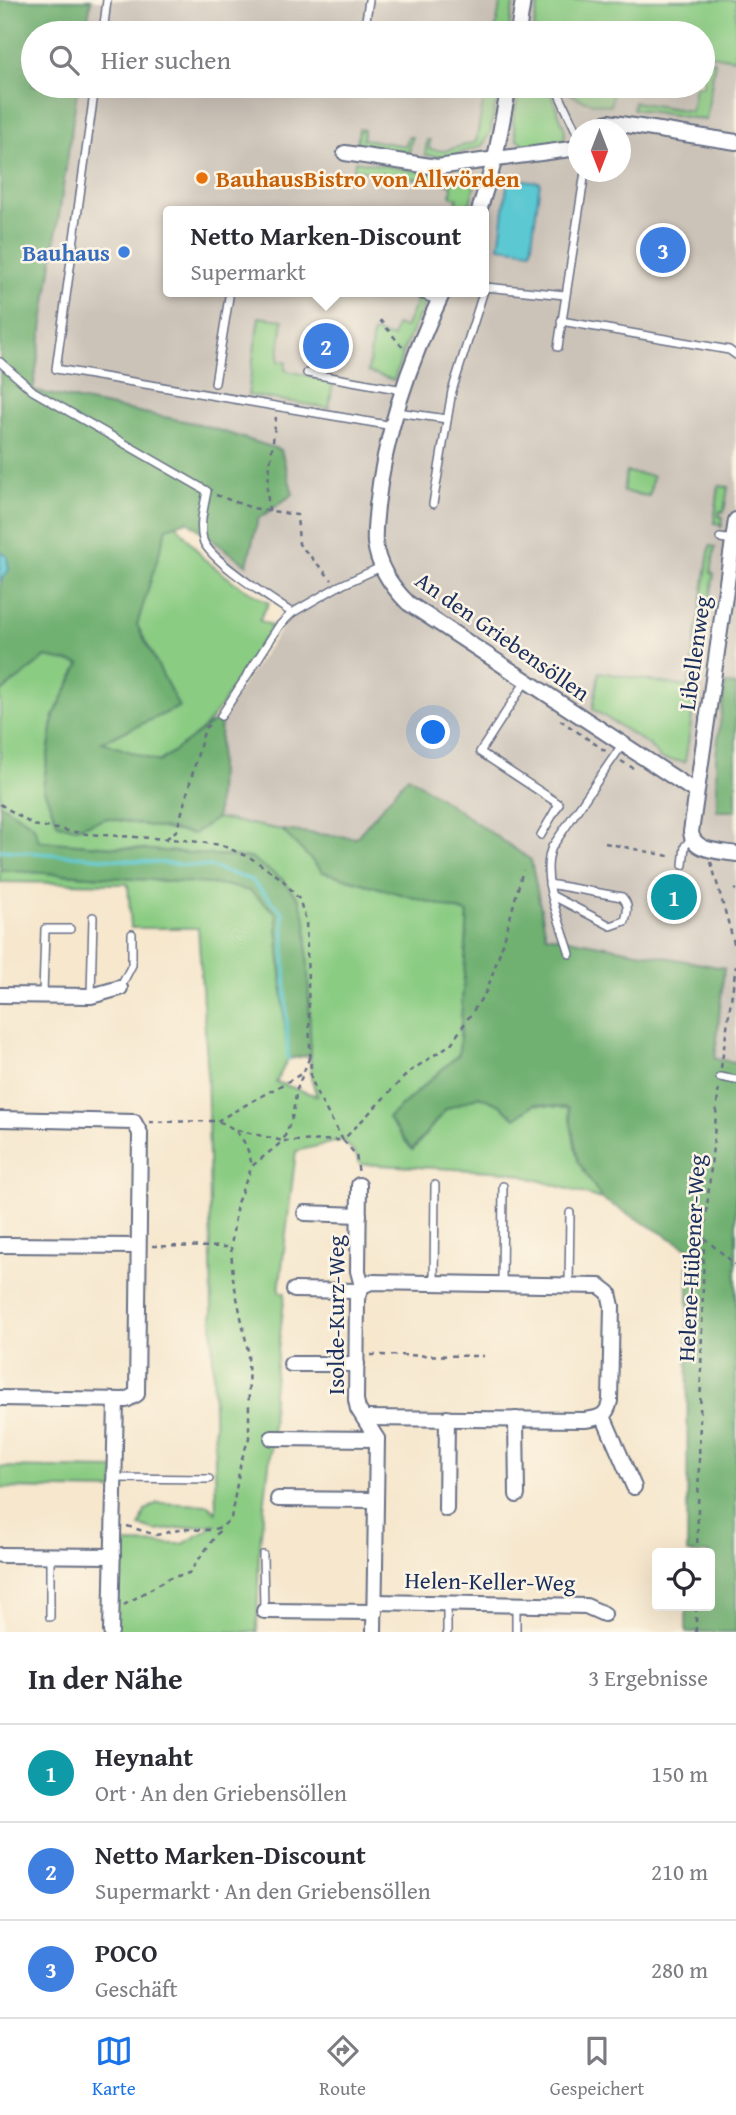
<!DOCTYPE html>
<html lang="de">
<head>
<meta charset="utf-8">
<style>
  body { margin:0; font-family:"Gentium Book Plus",serif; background:#f7f7f7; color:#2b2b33 }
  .controls { position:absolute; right:21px; bottom:21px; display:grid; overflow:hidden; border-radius:7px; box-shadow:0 7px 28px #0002 }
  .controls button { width:63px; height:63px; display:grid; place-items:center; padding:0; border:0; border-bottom:2px solid #e1e1e2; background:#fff; color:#2b2b33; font:35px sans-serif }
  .compass { position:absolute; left:568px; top:119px; width:63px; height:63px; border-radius:50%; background:#fff; box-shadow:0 7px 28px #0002; rotate:180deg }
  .you { position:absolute; left:434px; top:733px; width:24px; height:24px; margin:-18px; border:5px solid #fff; border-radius:50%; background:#1a73e8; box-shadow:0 0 0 10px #1a73e833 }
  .badge { display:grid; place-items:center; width:46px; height:46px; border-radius:50%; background:#1a73e8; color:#fff; font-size:23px; font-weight:700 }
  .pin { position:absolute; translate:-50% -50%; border:4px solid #fff; box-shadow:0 2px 7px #0006 }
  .popup { position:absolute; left:163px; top:206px; width:326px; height:91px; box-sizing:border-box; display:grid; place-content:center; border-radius:7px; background:#fff; filter:drop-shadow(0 2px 5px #0005); font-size:23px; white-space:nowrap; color:#7c7c81 }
  .popup b { font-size:26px; color:#2b2b33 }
  .popup::after { content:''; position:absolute; left:50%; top:100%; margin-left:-14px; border:14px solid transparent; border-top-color:#fff }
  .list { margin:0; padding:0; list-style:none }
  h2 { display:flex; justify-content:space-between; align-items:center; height:91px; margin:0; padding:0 28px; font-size:30px }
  h2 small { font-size:23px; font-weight:400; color:#7c7c81 }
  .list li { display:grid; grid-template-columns:46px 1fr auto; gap:21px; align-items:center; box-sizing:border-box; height:98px; padding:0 28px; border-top:2px solid #e1e1e2 }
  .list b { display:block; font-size:26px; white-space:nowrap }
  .list p { margin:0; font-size:23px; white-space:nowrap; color:#7c7c81 }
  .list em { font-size:23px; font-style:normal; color:#7c7c81 }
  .icon { flex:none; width:38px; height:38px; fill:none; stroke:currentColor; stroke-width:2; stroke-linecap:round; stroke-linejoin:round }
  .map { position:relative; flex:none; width:736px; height:1632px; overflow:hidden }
  .search { position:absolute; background:#fff; box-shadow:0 7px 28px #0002; left:21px; right:21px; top:21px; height:77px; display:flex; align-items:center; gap:18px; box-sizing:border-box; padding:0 24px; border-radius:38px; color:#7c7c81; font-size:26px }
  .sheet { height:385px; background:#fff }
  nav { display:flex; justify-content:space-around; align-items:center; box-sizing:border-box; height:98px; border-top:2px solid #e1e1e2; background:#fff; font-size:19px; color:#7c7c81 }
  nav a { display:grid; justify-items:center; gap:4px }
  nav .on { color:#1a73e8 }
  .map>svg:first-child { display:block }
  .industrial { fill:#cbc2b8; fill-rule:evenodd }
  .green { fill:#8bcc83; stroke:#537e70; stroke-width:2 }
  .forest { fill:#70b071; stroke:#467068; stroke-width:2 }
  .water { fill:#5bc8d1; stroke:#3b7c98; stroke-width:2 }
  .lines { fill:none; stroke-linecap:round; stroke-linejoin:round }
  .stream { stroke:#5bc8d1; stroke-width:3.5 }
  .lane-casing { stroke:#686f85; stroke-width:10 }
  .street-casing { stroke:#686f85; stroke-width:18 }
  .path { stroke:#686f85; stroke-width:2.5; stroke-dasharray:5 5; stroke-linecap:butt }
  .lane { stroke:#fff; stroke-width:7 }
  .street { stroke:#fff; stroke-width:14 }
  .food-dot { fill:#e8710a; stroke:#fcf5e5; stroke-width:2.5 }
  .shop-dot { fill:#3f7fe0; stroke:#fcf5e5; stroke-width:2.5 }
  .labels { text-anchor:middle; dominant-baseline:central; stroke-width:5; stroke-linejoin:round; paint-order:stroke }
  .food-label { font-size:23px; font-weight:bold; fill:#c56008; stroke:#fcf5e5; text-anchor:start }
  .shop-label { font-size:23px; font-weight:bold; fill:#366cbe; stroke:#fcf5e5; text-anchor:end }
  .street-label { font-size:23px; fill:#1b2f5e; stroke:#fcf5e5 }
</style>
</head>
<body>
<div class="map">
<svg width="736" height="1632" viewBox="0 0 736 1632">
  <rect width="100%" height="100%" fill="#fcf5e5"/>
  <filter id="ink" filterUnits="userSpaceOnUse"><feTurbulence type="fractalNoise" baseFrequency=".0143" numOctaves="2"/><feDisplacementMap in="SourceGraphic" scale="14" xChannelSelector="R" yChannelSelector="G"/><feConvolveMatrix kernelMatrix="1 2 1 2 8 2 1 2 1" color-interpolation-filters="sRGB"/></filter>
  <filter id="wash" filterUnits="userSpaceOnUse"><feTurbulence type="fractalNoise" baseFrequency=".00686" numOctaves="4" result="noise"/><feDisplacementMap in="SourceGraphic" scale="28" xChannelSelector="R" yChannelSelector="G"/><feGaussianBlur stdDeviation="1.57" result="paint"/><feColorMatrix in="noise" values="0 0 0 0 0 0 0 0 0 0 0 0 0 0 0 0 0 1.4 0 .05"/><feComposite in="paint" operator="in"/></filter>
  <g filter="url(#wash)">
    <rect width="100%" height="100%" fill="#f6e7cd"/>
    <path class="industrial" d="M91 0H640L736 16V1062L715 1059 723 968 546 935 531 860 408 777 356 838 282 830 217 818 221 716 292 613 222 563 204 543 202 521 33 391 78 86H703V33H86ZM578 130H620V172H578ZM168 211H484V292H168Z"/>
    <g class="green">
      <polygon points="501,0 514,0 508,33 495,33"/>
      <polygon points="539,0 736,0 736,59 703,54 703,33 690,33 690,30 624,20 622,33 533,33"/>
      <polygon points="703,59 715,61 706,120 633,109 634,102 691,111 695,86 703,86"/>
      <polygon points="486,86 499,86 490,133 482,146 448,157 425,155 427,140 430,140 429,149 444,151 476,142"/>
      <polygon points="520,86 548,86 565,130 564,141 527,145 517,140 513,121"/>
      <path d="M564 86H613L611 106C594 103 574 102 564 86Z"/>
      <polygon points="359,129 364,130 363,139 406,146 408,137 412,137 409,153 357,144"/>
      <polygon points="355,161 441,175 471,177 475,184 468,211 453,211 458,199 451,196 452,184 358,170 356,179 353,178"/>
      <polygon points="421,292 429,292 404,349 394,380 368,372 373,332 393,338 396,325 405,328"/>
      <polygon points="259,317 283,320 278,361 286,362 285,370 333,382 329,408 248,395"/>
      <polygon points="626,472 653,476 649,496 623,492"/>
      <polygon points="719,486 728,487 724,512 720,511 719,516 723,517 721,528 720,524 714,523"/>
      <polygon points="176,524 204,559 234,582 269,603 259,620 272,626 217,712 200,732 159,762 101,742 179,707 137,625 164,534 167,528"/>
      <polygon points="710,546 715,547 711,573 714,574 685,762 661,759 649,745 593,709 599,672 688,687"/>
      <polygon points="46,657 80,663 54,715 43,787 58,824 76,828 107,818 193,834 217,818 282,830 324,872 468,913 459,1054 388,1118 413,1150 446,1109 479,1096 500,1105 515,1118 534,1104 568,1108 578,1160 602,1199 510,1172 360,1164 356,1155 343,1140 296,1151 279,1292 285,1293 273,1392 272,1438 259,1552 257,1632 111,1632 113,1543 183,1544 217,1524 156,1531 140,1526 145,1511 157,1503 208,1505 216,1512 207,1061 198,928 131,928 128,884 0,882 0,870 225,885 250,891 276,913 288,1059 276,1082 317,1096 311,1077 306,920 251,858 39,841 33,825 0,804 0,693"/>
      <polygon points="0,1467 115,1469 114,1490 0,1488"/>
    </g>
    <g class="forest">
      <polygon points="0,0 91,0 86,33 33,33 33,86 78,86 33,391 199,424 281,450 293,494 258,519 247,565 187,521 167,528 137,625 179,707 102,742 159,762 221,716 217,818 193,834 107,818 76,828 58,824 43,788 54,715 80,664 46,657 0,693"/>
      <polygon points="725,684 736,685 736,811 717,811 716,756"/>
      <polygon points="408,776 531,860 546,935 724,968 715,1059 736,1062 736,1632 686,1632 686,1606 710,1606 710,1553 687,1553 688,1248 602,1199 578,1161 568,1108 534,1104 516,1118 500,1105 479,1096 446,1109 412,1150 388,1118 459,1054 468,913 323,872 282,830 356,838"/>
      <polygon points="0,804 33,825 39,841 251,858 282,879 299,899 306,920 311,1055 288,1059 276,913 250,891 225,885 0,870"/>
    </g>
    <g class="water">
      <polygon points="508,178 540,182 531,251 499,247"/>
      <polygon points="0,551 7,556 9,570 0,582"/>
    </g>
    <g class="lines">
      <polyline class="stream" points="0,850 212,867 251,880 283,913 288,1059"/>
    </g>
  </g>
  <g filter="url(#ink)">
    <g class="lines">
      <defs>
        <g id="lane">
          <polyline points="103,33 107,0"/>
          <polyline points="364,33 369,0"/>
          <polyline points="95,86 56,369 393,426"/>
          <polyline points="555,86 578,135"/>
          <polyline points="414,292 439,301"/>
          <polyline points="561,321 729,350 736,355"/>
          <polyline points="558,347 585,172"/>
          <path d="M0 362 33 391 207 491C204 507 199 524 203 540 209 560 273 600 292 613"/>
          <polyline points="307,373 403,390"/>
          <polyline points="215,383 229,297"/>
          <polyline points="397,412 447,419"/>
          <polyline points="433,504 452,391 485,287 565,295"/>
          <polyline points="720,538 733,540"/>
          <polyline points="526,681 480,752 559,804 541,835"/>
          <polyline points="221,716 279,626 292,613 337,587 381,567"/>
          <polyline points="683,865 685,846 691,839"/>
          <path d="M549 884 622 897C629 904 628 911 625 921L611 926 553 896"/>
          <path d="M570 954C561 922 539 878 552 847L622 745"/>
          <polyline points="120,988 132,965 132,934"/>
          <polyline points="43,995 45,929 70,929"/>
          <polyline points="91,995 93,917"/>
          <polyline points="720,1077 736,1080"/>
          <polyline points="434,1283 435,1185"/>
          <polyline points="502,1284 503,1186"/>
          <polyline points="569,1285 570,1213"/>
          <polyline points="115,1478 209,1479"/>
          <polyline points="263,1555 264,1611"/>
          <polyline points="50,1617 50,1556"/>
          <polyline points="447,1632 447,1603"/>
          <polyline points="516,1632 516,1605"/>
        </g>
        <g id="street">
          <polyline points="518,33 523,0"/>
          <polyline points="596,130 608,122 736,142"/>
          <polyline points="345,153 437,167 578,148"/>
          <polyline points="479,211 495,159 509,86"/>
          <path d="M443 292C411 358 385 433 377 506 376 518 374 531 375 543 378 567 391 586 408 603L696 792"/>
          <path d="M736 520 691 832C693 852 721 851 736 854"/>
          <polyline points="0,995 91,996 120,988"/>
          <polyline points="0,1119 134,1122 140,1133 137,1394 126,1400 0,1398"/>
          <polyline points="359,1185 358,1271 362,1286 357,1298 356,1400 358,1409 377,1439 374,1632"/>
          <polyline points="305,1213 359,1215"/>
          <polyline points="0,1245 138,1246"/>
          <path d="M362 1286 371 1282 600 1286 609 1293 612 1306 610 1401C607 1416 600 1418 585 1420L364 1418"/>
          <polyline points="294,1290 359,1291"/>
          <polyline points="291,1364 357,1364"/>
          <polyline points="603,1416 634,1487"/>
          <polyline points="516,1419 517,1495"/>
          <polyline points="272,1438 377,1439"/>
          <polyline points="278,1499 376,1500"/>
          <polyline points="446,1509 447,1418"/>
          <polyline points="0,1555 113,1556"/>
          <polyline points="375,1602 586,1606 604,1614"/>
          <polyline points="264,1611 375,1612"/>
          <polyline points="111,1632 116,1400"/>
        </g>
      </defs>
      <use href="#lane" class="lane-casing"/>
      <use href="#street" class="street-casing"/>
      <g class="path">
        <polyline points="380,320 404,349"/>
        <polyline points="216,495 252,508 297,515 299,544 332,580"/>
        <polyline points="269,511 267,490 276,417"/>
        <polyline points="560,720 607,752"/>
        <polyline points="621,761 633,768"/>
        <polyline points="0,804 33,825 87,834 184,840 221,845 251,858 282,879 299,899 306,920 311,1077 318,1096 343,1140 409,1072 451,1044 487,990 504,940 523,870"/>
        <polyline points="166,839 177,830 205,728 213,722"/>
        <polyline points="605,843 673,857"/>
        <polyline points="711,862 736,950"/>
        <polyline points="734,889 736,890"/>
        <polyline points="721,1068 736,966"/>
        <polyline points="217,1121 303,1073"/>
        <path d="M149 1122 217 1121C240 1128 248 1145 252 1166"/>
        <polyline points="237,1130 283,1141 292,1118 297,1089 310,1056"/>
        <polyline points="704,1238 736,1265"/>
        <polyline points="152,1246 230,1247"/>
        <polyline points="371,1355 484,1356"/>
        <polyline points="127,1526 156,1535 183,1529 210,1530 222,1527 231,1518 241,1461 249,1438 249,1414 248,1351 233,1278 231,1247 237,1203 252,1166 283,1141 343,1140 356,1155 359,1174"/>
        <polyline points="697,1553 704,1238 719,1085"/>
        <polyline points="124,1605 169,1578 189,1573 222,1527"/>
        <polyline points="696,1632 696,1606"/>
      </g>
      <use href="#lane" class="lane"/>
      <use href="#street" class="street"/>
    </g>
  </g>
  <circle class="food-dot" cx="202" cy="178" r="7"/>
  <circle class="shop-dot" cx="124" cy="252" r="7"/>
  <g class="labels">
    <g class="food-label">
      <text x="216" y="178">BauhausBistro von Allwörden</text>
    </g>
    <g class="shop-label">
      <text x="110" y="252">Bauhaus</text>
    </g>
    <g class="street-label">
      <text transform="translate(503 636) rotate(35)">An den Griebensöllen</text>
      <text transform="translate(694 653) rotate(-82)">Libellenweg</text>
      <text transform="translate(691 1258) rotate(-87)">Helene-Hübener-Weg</text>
      <text transform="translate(335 1315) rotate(-90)">Isolde-Kurz-Weg</text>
      <text transform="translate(490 1581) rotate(1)">Helen-Keller-Weg</text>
    </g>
  </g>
</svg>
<div class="controls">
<button><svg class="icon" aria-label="locate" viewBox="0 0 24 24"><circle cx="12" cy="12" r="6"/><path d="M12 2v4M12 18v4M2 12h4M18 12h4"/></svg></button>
</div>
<svg class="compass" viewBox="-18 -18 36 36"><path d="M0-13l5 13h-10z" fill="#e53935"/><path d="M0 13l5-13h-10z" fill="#7c7c81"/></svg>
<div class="you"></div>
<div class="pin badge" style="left:674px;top:897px;background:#0f9aa8">1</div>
<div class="pin badge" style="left:326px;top:346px;background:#3f7fe0">2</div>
<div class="popup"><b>Netto Marken-Discount</b>Supermarkt</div>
<div class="pin badge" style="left:663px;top:250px;background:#3f7fe0">3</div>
<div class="search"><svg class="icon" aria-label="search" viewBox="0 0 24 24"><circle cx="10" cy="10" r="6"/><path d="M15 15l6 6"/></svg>Hier suchen</div>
</div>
<section class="sheet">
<h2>In der Nähe<small>3 Ergebnisse</small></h2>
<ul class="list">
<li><span class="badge" style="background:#0f9aa8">1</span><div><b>Heynaht</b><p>Ort · An den Griebensöllen</p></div><em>150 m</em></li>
<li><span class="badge" style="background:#3f7fe0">2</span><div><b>Netto Marken-Discount</b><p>Supermarkt · An den Griebensöllen</p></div><em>210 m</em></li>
<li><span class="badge" style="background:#3f7fe0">3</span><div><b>POCO</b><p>Geschäft</p></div><em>280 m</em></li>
</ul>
</section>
<nav>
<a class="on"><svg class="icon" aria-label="map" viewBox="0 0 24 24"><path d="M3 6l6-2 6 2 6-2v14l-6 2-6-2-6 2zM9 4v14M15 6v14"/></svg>Karte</a>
<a><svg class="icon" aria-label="directions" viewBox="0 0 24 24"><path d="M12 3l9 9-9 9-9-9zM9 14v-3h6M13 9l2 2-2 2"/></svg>Route</a>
<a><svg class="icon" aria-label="saved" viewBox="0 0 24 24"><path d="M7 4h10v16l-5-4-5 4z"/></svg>Gespeichert</a>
</nav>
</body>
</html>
